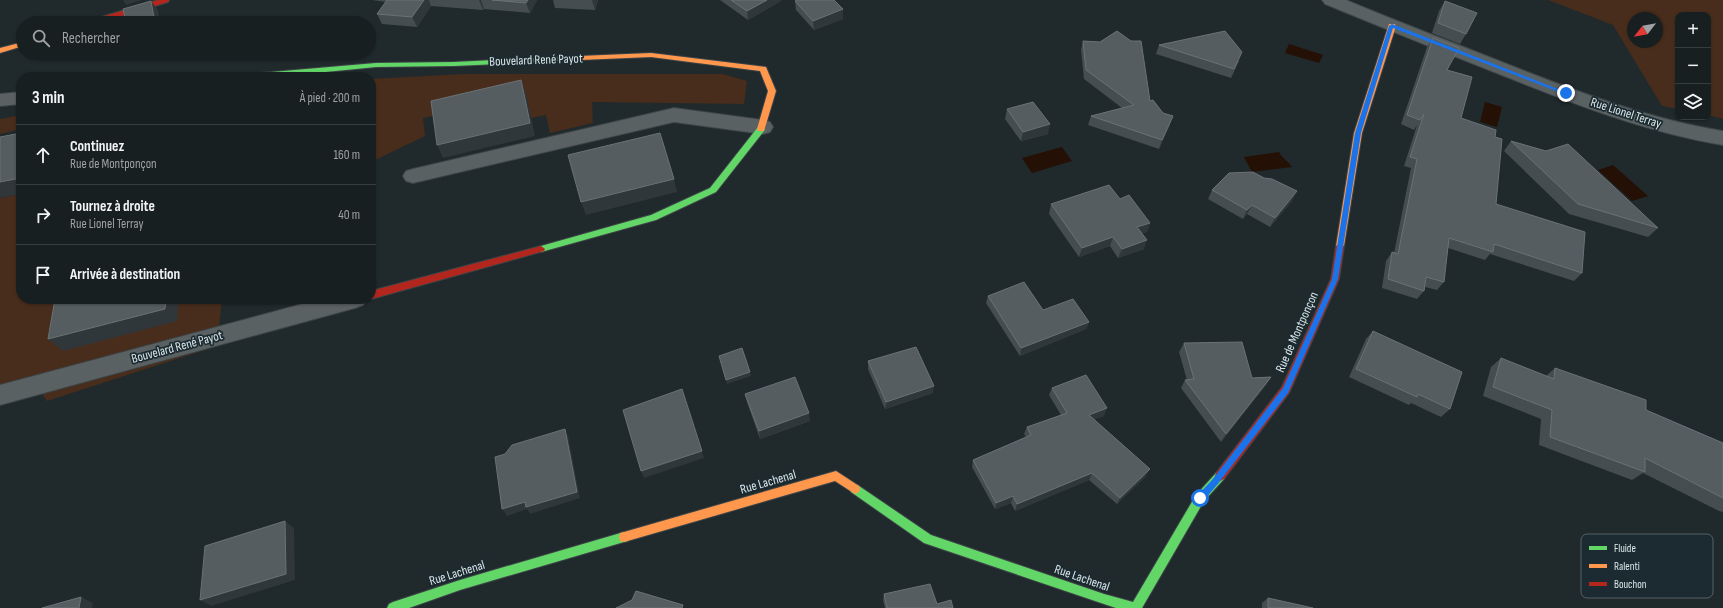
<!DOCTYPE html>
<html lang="fr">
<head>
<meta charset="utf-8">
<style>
  body { margin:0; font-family:"Sofia Sans Condensed",sans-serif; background:#21272a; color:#f1f3f6 }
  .controls { position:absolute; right:12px; top:12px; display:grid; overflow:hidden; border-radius:8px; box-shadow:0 1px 3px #0004 }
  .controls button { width:36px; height:36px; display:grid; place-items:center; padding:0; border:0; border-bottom:1px solid #363d3f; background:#181f21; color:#f1f3f6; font:20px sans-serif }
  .compass { position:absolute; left:1627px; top:12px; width:36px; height:36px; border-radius:50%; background:#181f21; box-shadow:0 1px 3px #0004; rotate:239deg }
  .stop { position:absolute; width:12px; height:12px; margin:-9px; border:3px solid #1a73e8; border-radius:50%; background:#fff }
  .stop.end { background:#1a73e8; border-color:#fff; box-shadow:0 1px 4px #0008 }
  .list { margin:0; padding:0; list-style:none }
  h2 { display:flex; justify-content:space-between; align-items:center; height:52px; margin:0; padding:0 16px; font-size:17px }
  h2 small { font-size:13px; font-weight:400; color:#9fa2a5 }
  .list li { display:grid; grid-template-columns:26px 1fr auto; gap:12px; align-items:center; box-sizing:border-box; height:60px; padding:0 16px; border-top:1px solid #363d3f }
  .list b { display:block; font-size:15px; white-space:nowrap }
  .list p { margin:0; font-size:13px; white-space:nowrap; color:#9fa2a5 }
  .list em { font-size:13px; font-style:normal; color:#9fa2a5 }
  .icon { flex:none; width:22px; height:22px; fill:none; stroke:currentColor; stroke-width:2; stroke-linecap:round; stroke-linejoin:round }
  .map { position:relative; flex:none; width:1723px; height:608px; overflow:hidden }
  .search { position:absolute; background:#181f21; box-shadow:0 1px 3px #0004; left:16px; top:16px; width:360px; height:44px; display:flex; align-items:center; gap:10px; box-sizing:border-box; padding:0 14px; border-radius:22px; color:#9fa2a5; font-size:15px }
  .panel { position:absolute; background:#181f21; box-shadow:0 1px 3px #0004; left:16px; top:72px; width:360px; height:232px; border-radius:16px }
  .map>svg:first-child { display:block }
  .green { fill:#482d1c; fill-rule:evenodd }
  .water { fill:#241005 }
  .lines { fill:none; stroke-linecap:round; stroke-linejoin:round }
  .street-casing { stroke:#3c4447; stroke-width:2 }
  .fast-casing { stroke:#3c4447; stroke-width:2 }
  .slow-casing { stroke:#3c4447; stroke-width:2 }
  .jam-casing { stroke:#3c4447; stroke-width:2 }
  .street { fill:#5a6163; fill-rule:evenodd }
  .fast { fill:#63d668; fill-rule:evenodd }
  .slow { fill:#ff974d; fill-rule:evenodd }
  .jam { fill:#b3261e; fill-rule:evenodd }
  .wall { fill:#454d50 }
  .shaded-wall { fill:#30373a }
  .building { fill:#555d60; stroke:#6a7276 }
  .route { fill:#1a73e8 }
  .labels { text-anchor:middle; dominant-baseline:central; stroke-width:3.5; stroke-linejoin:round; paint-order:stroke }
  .street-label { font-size:13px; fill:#dbe6e9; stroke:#1b2b31 }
  .key { fill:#1b2b31; stroke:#556368; stroke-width:1 }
  .key-label { font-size:11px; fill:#dbe6e9 }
</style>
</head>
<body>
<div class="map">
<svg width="1723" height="608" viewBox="0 0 1723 608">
  <rect width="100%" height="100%" fill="#20292c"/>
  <g class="green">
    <path d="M1548 0H1723V119L1708 115V15H1678V109L1662 106 1613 25ZM1633 18H1657V42H1633Z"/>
    <polygon points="463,74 723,74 747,81 744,104 592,102 593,123 550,133 546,115 531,118 526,94 423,118 425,136 371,162 371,79"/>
    <polygon points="21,115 21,129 0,134 0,119"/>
    <polygon points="21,194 21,299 222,299 217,346 47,401 32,379 0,387 0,198"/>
  </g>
  <g class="water">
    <polygon points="1289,44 1323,55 1319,63 1285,53"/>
    <polygon points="1485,102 1502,107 1497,127 1480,122"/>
    <polygon points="1062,147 1072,161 1032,173 1022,158"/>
    <path d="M1279 152C1283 159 1288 161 1292 167L1252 172 1244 157Z"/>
    <polygon points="1613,165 1648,196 1632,201 1598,170"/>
  </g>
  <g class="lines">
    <defs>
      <g id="street">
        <path d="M1322 0H1346C1401 23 1457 44 1512 66 1581 93 1650 119 1723 131V145C1645 132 1572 103 1499 74 1441 51 1383 28 1325 4Z"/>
        <polygon points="21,92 21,104 0,106 0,94"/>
        <polygon points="674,108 763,120 770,122 773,127 770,132 763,134 674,122 413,183 406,181 403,176 406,171 413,169"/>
        <polygon points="321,299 366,299 363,305 355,308 0,405 0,385"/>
      </g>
      <g id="fast">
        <polygon points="580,56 583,56 583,60 454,66 376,67 275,77 244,77 248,74 376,63 454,62"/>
        <polygon points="761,126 765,129 764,131 716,192 656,220 541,252 538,251 537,249 541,246 651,215 710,188 758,127"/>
        <polygon points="1220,471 1224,473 1225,476 1224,479 1204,501 1142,608 1116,608 1104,604 924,543 851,492 850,489 851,486 855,484 859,486 931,535 1104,594 1133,602 1196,495 1216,473"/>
        <polygon points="624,532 628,533 629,537 628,541 624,542 460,590 409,608 387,608 389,604 393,602 460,580"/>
      </g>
      <g id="slow">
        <polygon points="1389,24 1395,24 1396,26 1362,133 1344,246 1340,249 1336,246 1354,133"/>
        <polygon points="23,42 23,46 0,53 0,48"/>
        <polygon points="651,53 766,67 776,91 764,131 758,131 757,129 768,91 760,71 651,57 580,60 576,58 580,56"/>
        <polygon points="836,471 859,486 860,489 859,492 855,494 835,481 624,542 620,541 619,537 620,533 624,532"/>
      </g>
      <g id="jam">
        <polygon points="158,0 169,0 168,2 99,23 87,23 88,21"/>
        <polygon points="1340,243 1344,246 1339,279 1289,393 1224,479 1220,481 1216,479 1215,476 1216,473 1282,387 1331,279 1336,246"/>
        <polygon points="541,246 545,249 544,251 371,299 371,291"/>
      </g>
    </defs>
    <use href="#street" class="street-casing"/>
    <use href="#fast" class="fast-casing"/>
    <use href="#slow" class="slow-casing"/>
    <use href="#jam" class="jam-casing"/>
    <use href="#street" class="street"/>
    <use href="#fast" class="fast"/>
    <use href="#slow" class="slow"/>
    <use href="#jam" class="jam"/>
  </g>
  <g class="wall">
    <polygon points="372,0 537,0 530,13 484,9 483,10 431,6 417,27 382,24 377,14 386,2"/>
    <polygon points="553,0 598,0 595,10 555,8"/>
    <polygon points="720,0 781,0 781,1 748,20"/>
    <polygon points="795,1 843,9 843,19 814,30 796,10"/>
    <polygon points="1445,1 1466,34 1460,44 1432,33 1439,11"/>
    <polygon points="1433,38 1447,70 1461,118 1495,137 1496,204 1582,273 1574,281 1490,254 1485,260 1448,248 1444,282 1437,290 1425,287 1424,291 1417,299 1382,288 1386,261 1392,252 1394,253 1411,168 1404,166 1417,125 1414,130 1401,124 1427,47"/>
    <polygon points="1083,41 1150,101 1170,125 1159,149 1088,125 1091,116 1122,108 1084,79 1081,50"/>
    <polygon points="1159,45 1239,61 1231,78 1156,54"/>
    <polygon points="1007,109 1048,134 1021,141 1005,119"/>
    <polygon points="1511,141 1658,228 1648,237 1569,214 1504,151"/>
    <polygon points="1212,190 1292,201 1270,227 1247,214 1243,219 1208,199"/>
    <polygon points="1120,199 1150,223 1147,232 1142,233 1144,249 1118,258 1110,246 1079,257 1049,214 1051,204"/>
    <polygon points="988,296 1043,310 1089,322 1086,329 1020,356 986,303"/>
    <polygon points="1373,331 1450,409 1441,417 1411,403 1409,405 1349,377 1366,339"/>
    <polygon points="1184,343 1252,378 1271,377 1266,385 1221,442 1181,388 1185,380 1187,380 1179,352"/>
    <polygon points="1501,358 1546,376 1555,368 1646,410 1723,443 1723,512 1719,511 1643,473 1632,480 1539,445 1541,419 1483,396 1491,367"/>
    <polygon points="868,361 933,393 885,409 868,369"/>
    <polygon points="1052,388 1104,416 1094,419 1146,476 1117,504 1089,480 1015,511 1011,503 995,509 972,467 973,460 1026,437 1024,434 1027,427 1061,415 1049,395"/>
    <polygon points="745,394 810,421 760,439 747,402"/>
    <polygon points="884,594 937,604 953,608 885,608 883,600"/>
    <polygon points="1268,598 1313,608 1262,608 1262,603"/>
  </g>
  <g class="shaded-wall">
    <polygon points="123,0 142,0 126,5"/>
    <polygon points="424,0 429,0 431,6 417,27 412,17"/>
    <polygon points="479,0 481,0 484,9 483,10"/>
    <polygon points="528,0 537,0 530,13 526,3"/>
    <polygon points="592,0 598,0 595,10"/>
    <polygon points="767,0 781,0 781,1 748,20 747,11"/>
    <polygon points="151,1 158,10 160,23 155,23"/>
    <polygon points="843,9 843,19 814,30 813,21"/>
    <polygon points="521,80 526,94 535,136 443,158 437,145"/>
    <polygon points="1173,116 1170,125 1159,149 1162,140"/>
    <polygon points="1050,124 1048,134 1021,141 1023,132"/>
    <polygon points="21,178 21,194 0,198 0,182"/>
    <polygon points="674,179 677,192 586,215 581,202"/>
    <polygon points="1297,191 1292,201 1270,227 1275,218"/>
    <polygon points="1252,205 1247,214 1243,219 1247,210"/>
    <polygon points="1150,223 1147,232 1134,236 1137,227"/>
    <polygon points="1113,237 1110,246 1079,257 1082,248"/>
    <polygon points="1147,240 1144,249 1118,258 1122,249"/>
    <polygon points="166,299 179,299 177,321 63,351 48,339"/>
    <polygon points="1089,322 1086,329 1020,356 1021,348"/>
    <polygon points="750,372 751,376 727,384 726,380"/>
    <polygon points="1271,377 1266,385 1221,442 1226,434"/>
    <polygon points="934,386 933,393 885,409 886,402"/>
    <polygon points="1107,408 1104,416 1086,422 1089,415"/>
    <polygon points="809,413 810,421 760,439 759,431"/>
    <polygon points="565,429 568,436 580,498 530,514 527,509 507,516 502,509"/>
    <polygon points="702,451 704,458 644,478 641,471"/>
    <polygon points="1150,469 1146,476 1117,504 1120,498"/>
    <polygon points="1092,473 1089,480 1015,511 1017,504"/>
    <polygon points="1013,496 1011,503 995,509 996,503"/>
    <polygon points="285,521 294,528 295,580 211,606 200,600"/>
    <polygon points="81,597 93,603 92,608 79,608"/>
  </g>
  <g class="building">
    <polygon points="387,0 424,0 412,17 377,14"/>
    <polygon points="492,0 528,0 526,3"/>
    <polygon points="731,0 767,0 747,11"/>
    <polygon points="797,0 834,0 843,9 813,21 795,1"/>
    <polygon points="151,1 155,23 126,23 123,9"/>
    <polygon points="1445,1 1477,13 1466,34 1438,23"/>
    <polygon points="1117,31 1131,41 1141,41 1150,101 1153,100 1163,113 1173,116 1162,140 1091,116 1134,105 1086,70 1083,41 1100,42"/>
    <polygon points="1225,31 1242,52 1234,69 1159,45"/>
    <polygon points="1433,38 1459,48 1447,70 1472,77 1461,118 1496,130 1495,137 1502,139 1496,204 1585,232 1582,273 1494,244 1493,252 1449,238 1444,282 1426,277 1424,291 1388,279 1392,252 1398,254 1417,159 1410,157 1424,114 1420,120 1407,115"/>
    <polygon points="521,80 530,123 437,145 431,101"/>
    <polygon points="1033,102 1050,124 1023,132 1007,109"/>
    <polygon points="21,133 21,178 0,182 0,137"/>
    <polygon points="660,133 674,179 581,202 568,155"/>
    <polygon points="1511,141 1546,151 1568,144 1658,228 1578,204"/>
    <polygon points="1253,172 1264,178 1272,179 1297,191 1275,218 1252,205 1247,210 1212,190 1229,173"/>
    <polygon points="1109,185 1120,199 1129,195 1150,223 1137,227 1147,240 1122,249 1113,237 1082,248 1051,204"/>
    <polygon points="1024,282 1043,310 1073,299 1089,322 1021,348 988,296"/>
    <polygon points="55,299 166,299 165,309 48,339"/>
    <polygon points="1373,331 1462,372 1450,409 1418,394 1417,397 1356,369"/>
    <polygon points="1242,342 1252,378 1271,377 1226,434 1185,380 1194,379 1184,343"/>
    <polygon points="916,347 934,386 886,402 868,361"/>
    <polygon points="742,348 750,372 726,380 719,356"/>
    <polygon points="1501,358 1554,379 1555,368 1646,400 1646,410 1723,443 1723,498 1645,458 1645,472 1550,437 1552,410 1493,387"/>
    <polygon points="1086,375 1107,408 1089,415 1150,469 1120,498 1092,473 1017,504 1013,496 996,503 973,460 1031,435 1027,427 1067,413 1052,388"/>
    <polygon points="795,377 809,413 759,431 745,394"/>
    <polygon points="682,389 702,451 641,471 623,410"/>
    <polygon points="565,429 577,492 526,507 525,502 502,509 495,457 505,454 512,445"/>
    <polygon points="285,521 286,574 200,600 205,546"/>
    <polygon points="930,584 937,604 951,600 953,608 887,608 884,594"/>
    <polygon points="636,591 683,605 682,608 616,608 632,600"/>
    <polygon points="81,597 79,608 42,608"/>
    <polygon points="1268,598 1313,608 1268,608"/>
  </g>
  <polygon class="route" points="1392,24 1568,93 1564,94 1393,28 1361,133 1338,279 1288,393 1217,485 1203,501 1197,501 1197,496 1212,480 1283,388 1332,279 1355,133 1389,26"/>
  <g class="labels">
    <g class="street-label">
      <text transform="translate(536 60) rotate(-2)">Bouvelard René Payot</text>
      <text transform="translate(1626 113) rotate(18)">Rue Lionel Terray</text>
      <text transform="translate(1297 332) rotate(-66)">Rue de Montponçon</text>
      <text transform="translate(177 347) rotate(-15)">Bouvelard René Payot</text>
      <text transform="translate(768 482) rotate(-16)">Rue Lachenal</text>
      <text transform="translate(457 573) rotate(-17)">Rue Lachenal</text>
      <text transform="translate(1082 578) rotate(19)">Rue Lachenal</text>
    </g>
  </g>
  <rect x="1581" y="534" width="132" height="64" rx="6" class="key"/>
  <rect x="1589" y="546" width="18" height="4" fill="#63d668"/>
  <rect x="1589" y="564" width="18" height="4" fill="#ff974d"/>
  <rect x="1589" y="582" width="18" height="4" fill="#b3261e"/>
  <g class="key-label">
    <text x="1614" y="552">Fluide</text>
    <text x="1614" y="570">Ralenti</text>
    <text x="1614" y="588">Bouchon</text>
  </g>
</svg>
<div class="controls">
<button>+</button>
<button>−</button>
<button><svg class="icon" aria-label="layers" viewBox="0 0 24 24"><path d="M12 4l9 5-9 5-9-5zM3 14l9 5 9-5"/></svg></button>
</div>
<svg class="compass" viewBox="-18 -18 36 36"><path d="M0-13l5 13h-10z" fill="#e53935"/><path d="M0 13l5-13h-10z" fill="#9fa2a5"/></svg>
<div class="stop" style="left:1200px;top:498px"></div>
<div class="stop end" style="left:1566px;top:93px"></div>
<div class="search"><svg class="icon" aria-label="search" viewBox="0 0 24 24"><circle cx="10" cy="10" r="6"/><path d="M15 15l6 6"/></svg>Rechercher</div>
<section class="panel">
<h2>3 min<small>À pied · 200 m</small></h2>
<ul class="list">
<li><svg class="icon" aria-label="ahead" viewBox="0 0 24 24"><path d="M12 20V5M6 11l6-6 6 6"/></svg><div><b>Continuez</b><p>Rue de Montponçon</p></div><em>160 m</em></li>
<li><svg class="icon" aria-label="right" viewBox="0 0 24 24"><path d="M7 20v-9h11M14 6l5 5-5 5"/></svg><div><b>Tournez à droite</b><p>Rue Lionel Terray</p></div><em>40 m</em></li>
<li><svg class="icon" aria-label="arrive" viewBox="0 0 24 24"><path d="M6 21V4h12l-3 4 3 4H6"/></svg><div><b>Arrivée à destination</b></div></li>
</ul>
</section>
</div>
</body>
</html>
